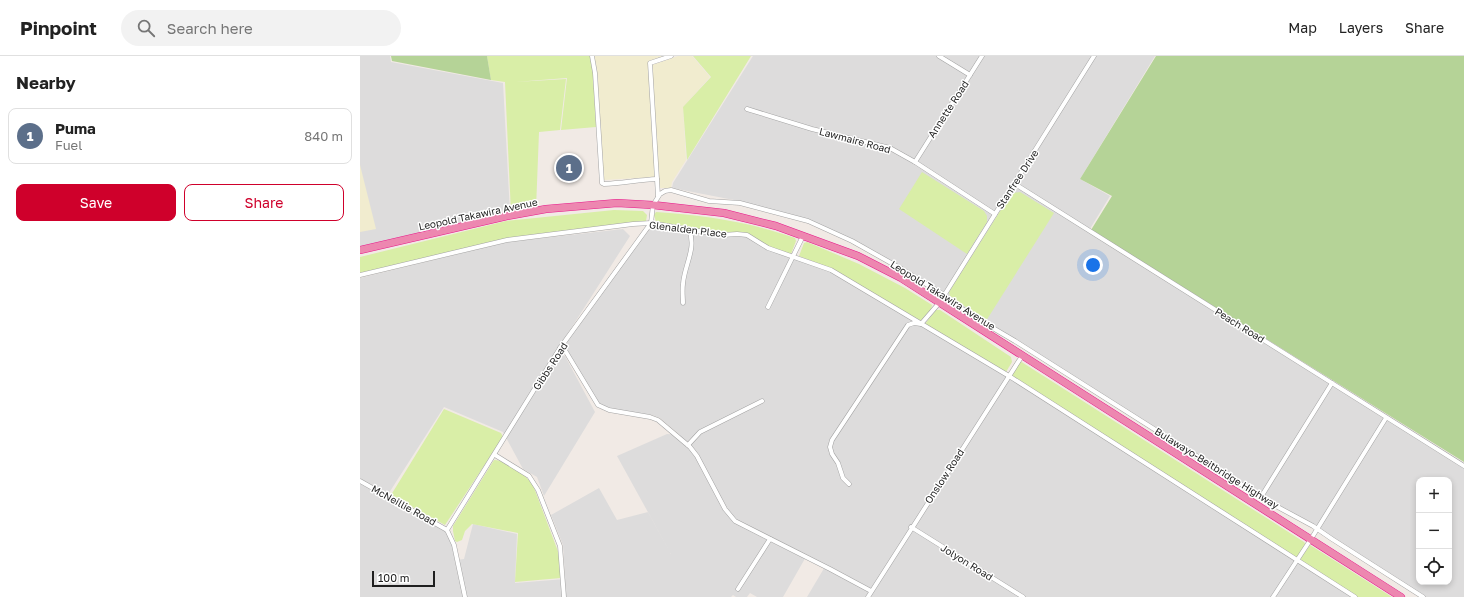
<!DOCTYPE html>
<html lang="en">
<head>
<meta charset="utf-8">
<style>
  body { margin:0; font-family:"Golos Text",sans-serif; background:#f2f2f2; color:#222 }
  .controls { position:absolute; right:12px; bottom:12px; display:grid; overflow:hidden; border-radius:8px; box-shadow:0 2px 6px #0003 }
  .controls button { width:36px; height:36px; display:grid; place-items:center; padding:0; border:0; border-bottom:1px solid #e0e0e0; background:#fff; color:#222; font:20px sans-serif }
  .scale { position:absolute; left:12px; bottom:10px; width:63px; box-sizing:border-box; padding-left:4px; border:2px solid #1f1f1f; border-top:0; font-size:11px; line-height:14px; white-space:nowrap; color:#1f1f1f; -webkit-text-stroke:3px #fff; paint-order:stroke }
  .you { position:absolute; left:733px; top:209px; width:14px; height:14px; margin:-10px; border:3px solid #fff; border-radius:50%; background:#1a73e8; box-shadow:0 0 0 6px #1a73e833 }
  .badge { display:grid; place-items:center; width:26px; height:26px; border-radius:50%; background:#cf002b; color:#fff; font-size:13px; font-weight:700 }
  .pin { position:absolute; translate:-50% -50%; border:2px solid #fff; box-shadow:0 1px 4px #0006 }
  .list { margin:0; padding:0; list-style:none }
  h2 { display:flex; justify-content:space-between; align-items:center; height:52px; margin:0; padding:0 16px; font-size:17px }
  h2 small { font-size:13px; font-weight:400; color:#767676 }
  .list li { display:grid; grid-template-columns:26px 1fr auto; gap:12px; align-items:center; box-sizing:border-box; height:56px; margin:0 8px 8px; padding:0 8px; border:1px solid #e0e0e0; border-radius:8px }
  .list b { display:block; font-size:15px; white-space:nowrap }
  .list p { margin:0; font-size:13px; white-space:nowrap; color:#767676 }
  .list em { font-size:13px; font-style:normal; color:#767676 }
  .actions { display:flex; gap:8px; padding:12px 16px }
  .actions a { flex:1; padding:9px 0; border:1px solid #cf002b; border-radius:8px; text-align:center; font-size:14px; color:#cf002b }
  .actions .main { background:#cf002b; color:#fff }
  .icon { flex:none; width:22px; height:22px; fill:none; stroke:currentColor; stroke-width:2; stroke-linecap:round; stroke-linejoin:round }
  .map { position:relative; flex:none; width:1104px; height:541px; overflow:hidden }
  header { display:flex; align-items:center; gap:24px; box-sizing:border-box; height:56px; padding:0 20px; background:#fff; border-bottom:1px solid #e0e0e0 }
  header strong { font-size:19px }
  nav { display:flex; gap:22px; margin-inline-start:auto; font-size:14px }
  .search { width:280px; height:36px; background:#f2f2f2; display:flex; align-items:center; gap:10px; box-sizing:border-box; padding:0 14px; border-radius:22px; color:#767676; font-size:15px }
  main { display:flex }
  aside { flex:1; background:#fff }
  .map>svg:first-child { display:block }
  .residential { fill:#dddcdc; fill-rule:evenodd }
  .farmland { fill:#f1eccf }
  .grass { fill:#d9eea7 }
  .forest { fill:#b5d397 }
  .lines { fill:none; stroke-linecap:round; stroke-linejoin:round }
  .street-casing { stroke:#a3a3a3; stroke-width:5 }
  .highway-casing { stroke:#e8198b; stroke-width:8 }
  .street { stroke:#fff; stroke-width:4 }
  .highway { stroke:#ed87b0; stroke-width:7 }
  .labels { text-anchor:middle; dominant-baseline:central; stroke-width:3; stroke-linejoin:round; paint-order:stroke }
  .street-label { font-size:10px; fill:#1f1f1f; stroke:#fff }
</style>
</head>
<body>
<header>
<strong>Pinpoint</strong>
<div class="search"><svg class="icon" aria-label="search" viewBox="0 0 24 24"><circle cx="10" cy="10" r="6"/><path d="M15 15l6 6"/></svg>Search here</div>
<nav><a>Map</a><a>Layers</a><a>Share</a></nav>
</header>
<main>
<aside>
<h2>Nearby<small></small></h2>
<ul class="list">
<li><span class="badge" style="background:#5c6f8a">1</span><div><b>Puma</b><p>Fuel</p></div><em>840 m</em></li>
</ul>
<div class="actions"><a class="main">Save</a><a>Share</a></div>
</aside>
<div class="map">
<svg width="1104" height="541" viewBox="0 0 1104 541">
  <rect width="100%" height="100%" fill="#f1eae5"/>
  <g class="residential">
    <polygon points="0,0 30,0 31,6 143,27 150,157 0,191"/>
    <path d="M393 0H795L720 123 750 140 728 176 1104 412V541H1065L609 257 586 239 550 215 500 188 449 164 379 145 312 132 313 127ZM1059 424H1089V526H1059Z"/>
    <polygon points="292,169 362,181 373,181 377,179 386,181 407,193 470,215 650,322 991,541 447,541 466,509 447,499 423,541 397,541 390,537 387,541 376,541 373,539 371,541 0,541 0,222 147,186 263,173 270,180 196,296 205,300 235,356 184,440 177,421 163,413 143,376 84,351 27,440 87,475 89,478 97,504 104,503 113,468 157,478 155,527 205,523 203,489 191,459 239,432 257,464 288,456 311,498 257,400 307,378 320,379 300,362 292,359 250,353 238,349 202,292"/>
  </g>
  <g class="farmland">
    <polygon points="234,0 303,0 289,5 295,121 244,124 237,16"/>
    <polygon points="318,0 332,0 350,21 323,51 326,104 312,126 311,132 299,132 292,9"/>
    <polygon points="0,109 16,173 0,176"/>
  </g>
  <g class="grass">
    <polygon points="127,0 230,0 233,17 236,71 201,74 207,22 155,26 206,23 200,74 179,76 176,153 151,157 145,26 131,24"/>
    <polygon points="333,0 391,0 327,104 323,51 351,21"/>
    <polygon points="562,116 624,155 627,160 627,166 607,198 539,153"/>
    <polygon points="660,136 694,157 626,265 590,240 589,236 649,141 654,137"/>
    <polygon points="254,154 283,155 287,159 286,165 284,167 147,183 0,217 0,201 146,165"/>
    <path d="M296 156C343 159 390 166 435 182L436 185 431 198 408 190 387 178 362 177 296 166 294 159Z"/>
    <path d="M447 186 499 208 545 232 572 249C571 257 566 262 559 265L472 213 439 200 444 187Z"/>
    <polygon points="576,254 580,254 651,301 652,306 646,316 565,268"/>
    <polygon points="660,305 944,486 946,489 937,503 650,319"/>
    <polygon points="84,353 141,377 143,381 85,469 31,439"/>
    <path d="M134 404C145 403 167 420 173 429L199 498 201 522 155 526 158 477 112 468 105 475 102 484 97 486 95 485 93 475V470Z"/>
    <polygon points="950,489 1032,541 998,541 941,505 941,502"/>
  </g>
  <g class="forest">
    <polygon points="31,0 127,0 131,24 32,5"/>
    <polygon points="796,0 1104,0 1104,406 731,174 752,140 720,123"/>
  </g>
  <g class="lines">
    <defs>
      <g id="street">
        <path d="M232 0 235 17 242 127 244 128C262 127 279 124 297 123"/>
        <polyline points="579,0 610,19"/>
        <polyline points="387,53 452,73 530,92 555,106 635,158"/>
        <polyline points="555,106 622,0"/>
        <polyline points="655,128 1104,410"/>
        <polyline points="298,140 290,7 311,0"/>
        <polyline points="0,219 147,184 273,168 291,167 363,179 377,178 387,179 408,192 471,214 649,320 995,541"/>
        <path d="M323 247C323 241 322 235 323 228 324 210 337 192 329 174"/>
        <polyline points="408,251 443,180"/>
        <polyline points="200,292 206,296 238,349 249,354 290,361 298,364 330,391 337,400 365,453 375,465 470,513 511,535"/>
        <polyline points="328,389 340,376 402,345"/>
        <polyline points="135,399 169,420 178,434 200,490 204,541"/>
        <polyline points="0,425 87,474 94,489 105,541"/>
        <polyline points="489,428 483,422 478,407 472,398 470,391 472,384 548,269 554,267 561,268 580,246 734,0"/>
        <polyline points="901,441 972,327"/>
        <polyline points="551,471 663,541"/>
        <polyline points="87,474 200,292 291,167 293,149 300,138 305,135 311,134 349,145 380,147 448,165 492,185 540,212 584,239 609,258 655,285 914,449 953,470 972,483 1063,541"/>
        <polyline points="378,533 410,483"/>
        <polyline points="508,541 662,300"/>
        <polyline points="913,541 951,483 1026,362"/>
      </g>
      <polyline id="highway" points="0,194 147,160 186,153 257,147 293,149 364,157 416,170 498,200 541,222 1041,541"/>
    </defs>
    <use href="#street" class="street-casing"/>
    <use href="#highway" class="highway-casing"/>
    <use href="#street" class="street"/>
    <use href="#highway" class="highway"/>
  </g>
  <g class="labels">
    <g class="street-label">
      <text transform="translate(588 53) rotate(-57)">Annette Road</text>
      <text transform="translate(495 84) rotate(15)">Lawmaire Road</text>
      <text transform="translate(657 123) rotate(-57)">Stanfree Drive</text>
      <text transform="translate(118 158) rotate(-12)">Leopold Takawira Avenue</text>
      <text transform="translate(328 173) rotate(7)">Glenalden Place</text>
      <text transform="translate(583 239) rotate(32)">Leopold Takawira Avenue</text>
      <text transform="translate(880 269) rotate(32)">Peach Road</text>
      <text transform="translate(190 310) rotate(-57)">Gibbs Road</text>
      <text transform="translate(857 412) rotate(32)">Bulawayo-Beitbridge Highway</text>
      <text transform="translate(584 420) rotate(-57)">Onslow Road</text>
      <text transform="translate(44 449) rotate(29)">McNeillie Road</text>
      <text transform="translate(607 506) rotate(32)">Jolyon Road</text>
    </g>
  </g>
</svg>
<div class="controls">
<button>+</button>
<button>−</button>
<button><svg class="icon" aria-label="locate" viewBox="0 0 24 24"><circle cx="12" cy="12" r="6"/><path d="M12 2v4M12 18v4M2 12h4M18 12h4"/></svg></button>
</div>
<div class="scale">100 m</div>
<div class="you"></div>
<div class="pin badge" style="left:209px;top:112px;background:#5c6f8a">1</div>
</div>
</main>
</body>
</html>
